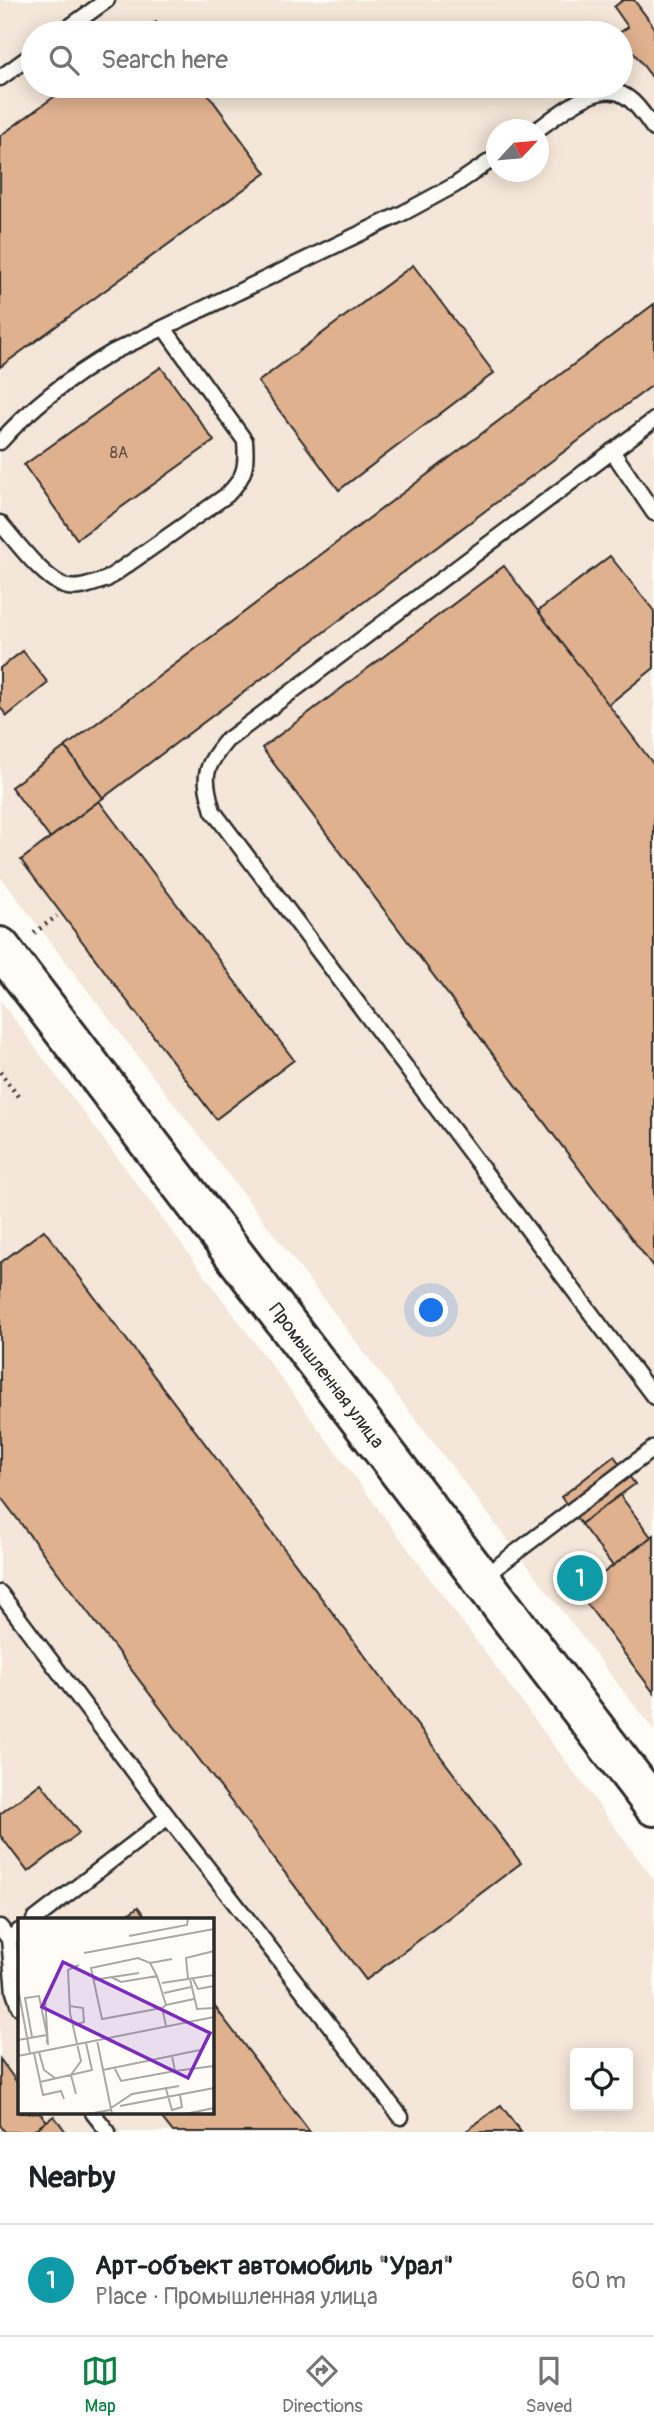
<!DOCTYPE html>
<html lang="en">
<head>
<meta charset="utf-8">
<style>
  body { margin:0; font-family:Pangolin,sans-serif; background:#f6f6f6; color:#202124 }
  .controls { position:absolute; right:21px; bottom:21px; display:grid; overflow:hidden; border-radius:7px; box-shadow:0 4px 18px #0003 }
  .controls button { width:63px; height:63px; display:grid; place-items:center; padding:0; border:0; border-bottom:2px solid #e0e0e0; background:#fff; color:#202124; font:35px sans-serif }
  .compass { position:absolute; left:486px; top:119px; width:63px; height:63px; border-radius:50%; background:#fff; box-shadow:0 4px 18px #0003; rotate:64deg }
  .you { position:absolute; left:432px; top:1311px; width:24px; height:24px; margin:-18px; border:5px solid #fff; border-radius:50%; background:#1a73e8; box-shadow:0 0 0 10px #1a73e833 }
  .badge { display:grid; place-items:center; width:46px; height:46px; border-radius:50%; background:#0b8043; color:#fff; font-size:23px; font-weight:700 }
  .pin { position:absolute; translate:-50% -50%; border:4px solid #fff; box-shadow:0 2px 7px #0006 }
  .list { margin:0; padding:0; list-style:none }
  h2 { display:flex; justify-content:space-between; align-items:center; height:91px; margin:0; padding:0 28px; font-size:30px }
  h2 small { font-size:23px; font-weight:400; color:#757577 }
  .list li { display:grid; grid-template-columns:46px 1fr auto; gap:21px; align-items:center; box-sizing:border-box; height:112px; padding:0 28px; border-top:2px solid #e0e0e0 }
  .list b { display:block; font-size:26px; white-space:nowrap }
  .list p { margin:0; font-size:23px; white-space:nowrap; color:#757577 }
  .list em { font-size:23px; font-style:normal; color:#757577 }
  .icon { flex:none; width:38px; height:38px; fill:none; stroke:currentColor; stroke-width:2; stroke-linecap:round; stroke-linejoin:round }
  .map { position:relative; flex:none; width:654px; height:2132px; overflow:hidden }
  .search { position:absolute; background:#fff; box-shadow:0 4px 18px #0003; left:21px; right:21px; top:21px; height:77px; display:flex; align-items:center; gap:18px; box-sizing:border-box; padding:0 24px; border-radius:38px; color:#757577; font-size:26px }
  .sheet { height:203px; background:#fff }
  nav { display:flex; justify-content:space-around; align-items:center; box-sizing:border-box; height:98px; border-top:2px solid #e0e0e0; background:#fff; font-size:19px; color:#757577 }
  nav a { display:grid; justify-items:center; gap:4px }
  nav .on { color:#0b8043 }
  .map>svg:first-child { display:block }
  .built { fill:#f4e6d8; fill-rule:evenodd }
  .building { fill:#dfb18f; stroke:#2b2b2b; stroke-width:2 }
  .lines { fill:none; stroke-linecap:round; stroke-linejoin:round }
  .service-casing { stroke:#2b2b2b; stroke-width:19 }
  .secondary-casing { stroke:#2b2b2b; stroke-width:44 }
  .path { stroke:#2b2b2b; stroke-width:4.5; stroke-dasharray:2 5; stroke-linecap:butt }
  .service { stroke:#fdfcf7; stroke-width:14 }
  .secondary { stroke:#fdfcf7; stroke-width:38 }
  .labels { text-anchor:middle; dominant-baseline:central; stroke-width:6; stroke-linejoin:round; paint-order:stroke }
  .number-label { font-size:16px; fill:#584c44 }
  .street-label { font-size:19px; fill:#2b2b2b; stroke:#fdfcf7 }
  .inset-road { fill:none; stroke:#a9a8a5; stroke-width:2 }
  .view { fill:#7b2cbf; fill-opacity:0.15; stroke:#7b2cbf; stroke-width:3.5 }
  .inset-edge { fill:none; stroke:#2b2b2b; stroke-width:3.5 }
</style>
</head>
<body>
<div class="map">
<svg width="654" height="2132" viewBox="0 0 654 2132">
  <rect width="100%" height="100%" fill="#fdfcf7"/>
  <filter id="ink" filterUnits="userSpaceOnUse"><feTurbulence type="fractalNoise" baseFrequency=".0143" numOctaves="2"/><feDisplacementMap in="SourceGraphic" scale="14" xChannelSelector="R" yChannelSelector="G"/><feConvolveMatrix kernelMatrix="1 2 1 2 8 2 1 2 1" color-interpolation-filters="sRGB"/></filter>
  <g filter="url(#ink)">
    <g class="built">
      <path d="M0 0H654V1731L0 876ZM33 33H621V86H33ZM496 130H538V172H496Z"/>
      <path d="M0 1000 654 1880V2132H0ZM19 1920H212V2113H19ZM575 2053H628V2106H575Z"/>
    </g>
    <g class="building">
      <polygon points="623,0 634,0 654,27 654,80 619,33 628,27 614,7"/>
      <polygon points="156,22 164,33 141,33"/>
      <polygon points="69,86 202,86 266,173 0,367 0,136"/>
      <polygon points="413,265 494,373 339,490 258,382"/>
      <polygon points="654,304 654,384 103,798 65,747"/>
      <polygon points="161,367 214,441 77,539 24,465"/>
      <polygon points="610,556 654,611 654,668 608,705 538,611"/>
      <polygon points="504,566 654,765 654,1268 262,748"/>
      <polygon points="23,651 48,683 7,716 0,707 0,668"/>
      <polygon points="65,747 103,798 50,838 11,787"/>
      <polygon points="99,801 294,1060 216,1119 21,860"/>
      <polygon points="44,1230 521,1863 366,1980 0,1496 0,1263"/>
      <polygon points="614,1456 635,1484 581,1524 561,1497"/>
      <polygon points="620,1495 651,1537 613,1566 581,1524"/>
      <polygon points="654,1535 654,1693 578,1592"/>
      <polygon points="41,1783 79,1833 28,1872 0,1835 0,1814"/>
      <polygon points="138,1907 148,1920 120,1920"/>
      <polygon points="212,2003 310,2132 173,2132 158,2113 212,2113"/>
      <polygon points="0,2059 19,2085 19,2113 40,2113 47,2121 32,2132 5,2132 0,2125"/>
      <polygon points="501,2105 521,2132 465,2132"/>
      <polygon points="54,2116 66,2132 32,2132 47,2121"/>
    </g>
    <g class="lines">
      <defs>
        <g id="service">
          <polyline points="61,33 107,0"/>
          <polyline points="0,78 33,54"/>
          <path d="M537 130C558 115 599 79 625 96 637 103 646 118 654 129"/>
          <path d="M654 420 226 741C203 769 203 777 213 811L654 1397"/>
          <path d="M0 442C32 406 72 376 113 352L405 212 455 185 496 157"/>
          <polyline points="612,451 654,513"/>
          <path d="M0 523C16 541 41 576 64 586 77 591 95 583 107 579L227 495C245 477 247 467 245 441L164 328"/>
          <polyline points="482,1578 654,1448"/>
          <polyline points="0,1593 168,1817 401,2117"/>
          <polyline points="34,1920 168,1817"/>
          <polyline points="0,1927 9,1939 19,1931"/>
          <polyline points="9,1939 14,1992 19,2007"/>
          <polyline points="93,2113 108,2132"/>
        </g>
        <g id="secondary">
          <path id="s1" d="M0 947 654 1806"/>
        </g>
      </defs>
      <use href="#service" class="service-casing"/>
      <use href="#secondary" class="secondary-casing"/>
      <g class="path">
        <polyline points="34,933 57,916"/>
        <polyline points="0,1072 20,1099"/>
      </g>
      <use href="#service" class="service"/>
      <use href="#secondary" class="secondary"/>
    </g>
  </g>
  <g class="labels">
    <g class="number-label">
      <text x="119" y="453">8А</text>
    </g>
    <g class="street-label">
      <text stroke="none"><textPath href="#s1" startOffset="539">Промышленная улица</textPath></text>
    </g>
  </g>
  <g transform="translate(18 1918)">
    <rect width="196" height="196" fill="#fdfcf7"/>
    <path class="inset-road" d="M111 18 169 7 170 0M66 35 196 11M139 58 148 87 144 90 148 108M93 59 103 64 139 58 132 45M170 60 168 40 196 33M172 61 179 91 196 90M175 61 180 71 196 68M75 62 121 55M144 65 196 57M0 70 12 136M146 75 173 69M27 80 30 127M148 87 176 81M52 88 65 90 66 104 56 107M144 90 84 101 73 50 120 40 132 45 154 41M14 119 7 80 21 78 29 117M0 122 29 117V125M79 122 94 196M21 134 26 152 37 160M16 135 25 177 43 173 46 181M0 138 196 99M96 149 103 163 157 153 154 138M85 152 182 132M157 153 196 148M22 164 74 152 68 125M148 171 154 192 164 189 162 177M58 176 53 157 63 143 52 95 50 52 61 47M102 188 196 170M93 190 114 176 161 168M70 196 92 192M167 196 196 190"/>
    <path class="view" d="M45 44 192 115 170 160 24 89Z"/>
    <rect width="196" height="196" class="inset-edge"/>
  </g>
</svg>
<div class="controls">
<button><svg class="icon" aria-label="locate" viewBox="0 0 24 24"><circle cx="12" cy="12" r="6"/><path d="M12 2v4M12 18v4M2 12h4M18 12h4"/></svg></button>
</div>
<svg class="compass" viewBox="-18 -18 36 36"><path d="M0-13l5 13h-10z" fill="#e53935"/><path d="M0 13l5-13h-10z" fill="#757577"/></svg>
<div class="you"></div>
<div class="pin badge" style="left:580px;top:1578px;background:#0f9aa8">1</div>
<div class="search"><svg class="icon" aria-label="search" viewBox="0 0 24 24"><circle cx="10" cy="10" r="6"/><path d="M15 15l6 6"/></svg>Search here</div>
</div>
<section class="sheet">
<h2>Nearby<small></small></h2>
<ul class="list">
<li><span class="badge" style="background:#0f9aa8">1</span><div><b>Арт-объект автомобиль &quot;Урал&quot;</b><p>Place · Промышленная улица</p></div><em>60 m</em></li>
</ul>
</section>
<nav>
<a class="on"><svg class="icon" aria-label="map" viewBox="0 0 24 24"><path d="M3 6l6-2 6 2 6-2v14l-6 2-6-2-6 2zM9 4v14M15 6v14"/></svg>Map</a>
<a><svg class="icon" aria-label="directions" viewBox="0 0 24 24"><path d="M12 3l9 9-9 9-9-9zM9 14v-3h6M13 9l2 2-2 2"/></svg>Directions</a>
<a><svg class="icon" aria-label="saved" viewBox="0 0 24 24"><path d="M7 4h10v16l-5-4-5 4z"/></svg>Saved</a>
</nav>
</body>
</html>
